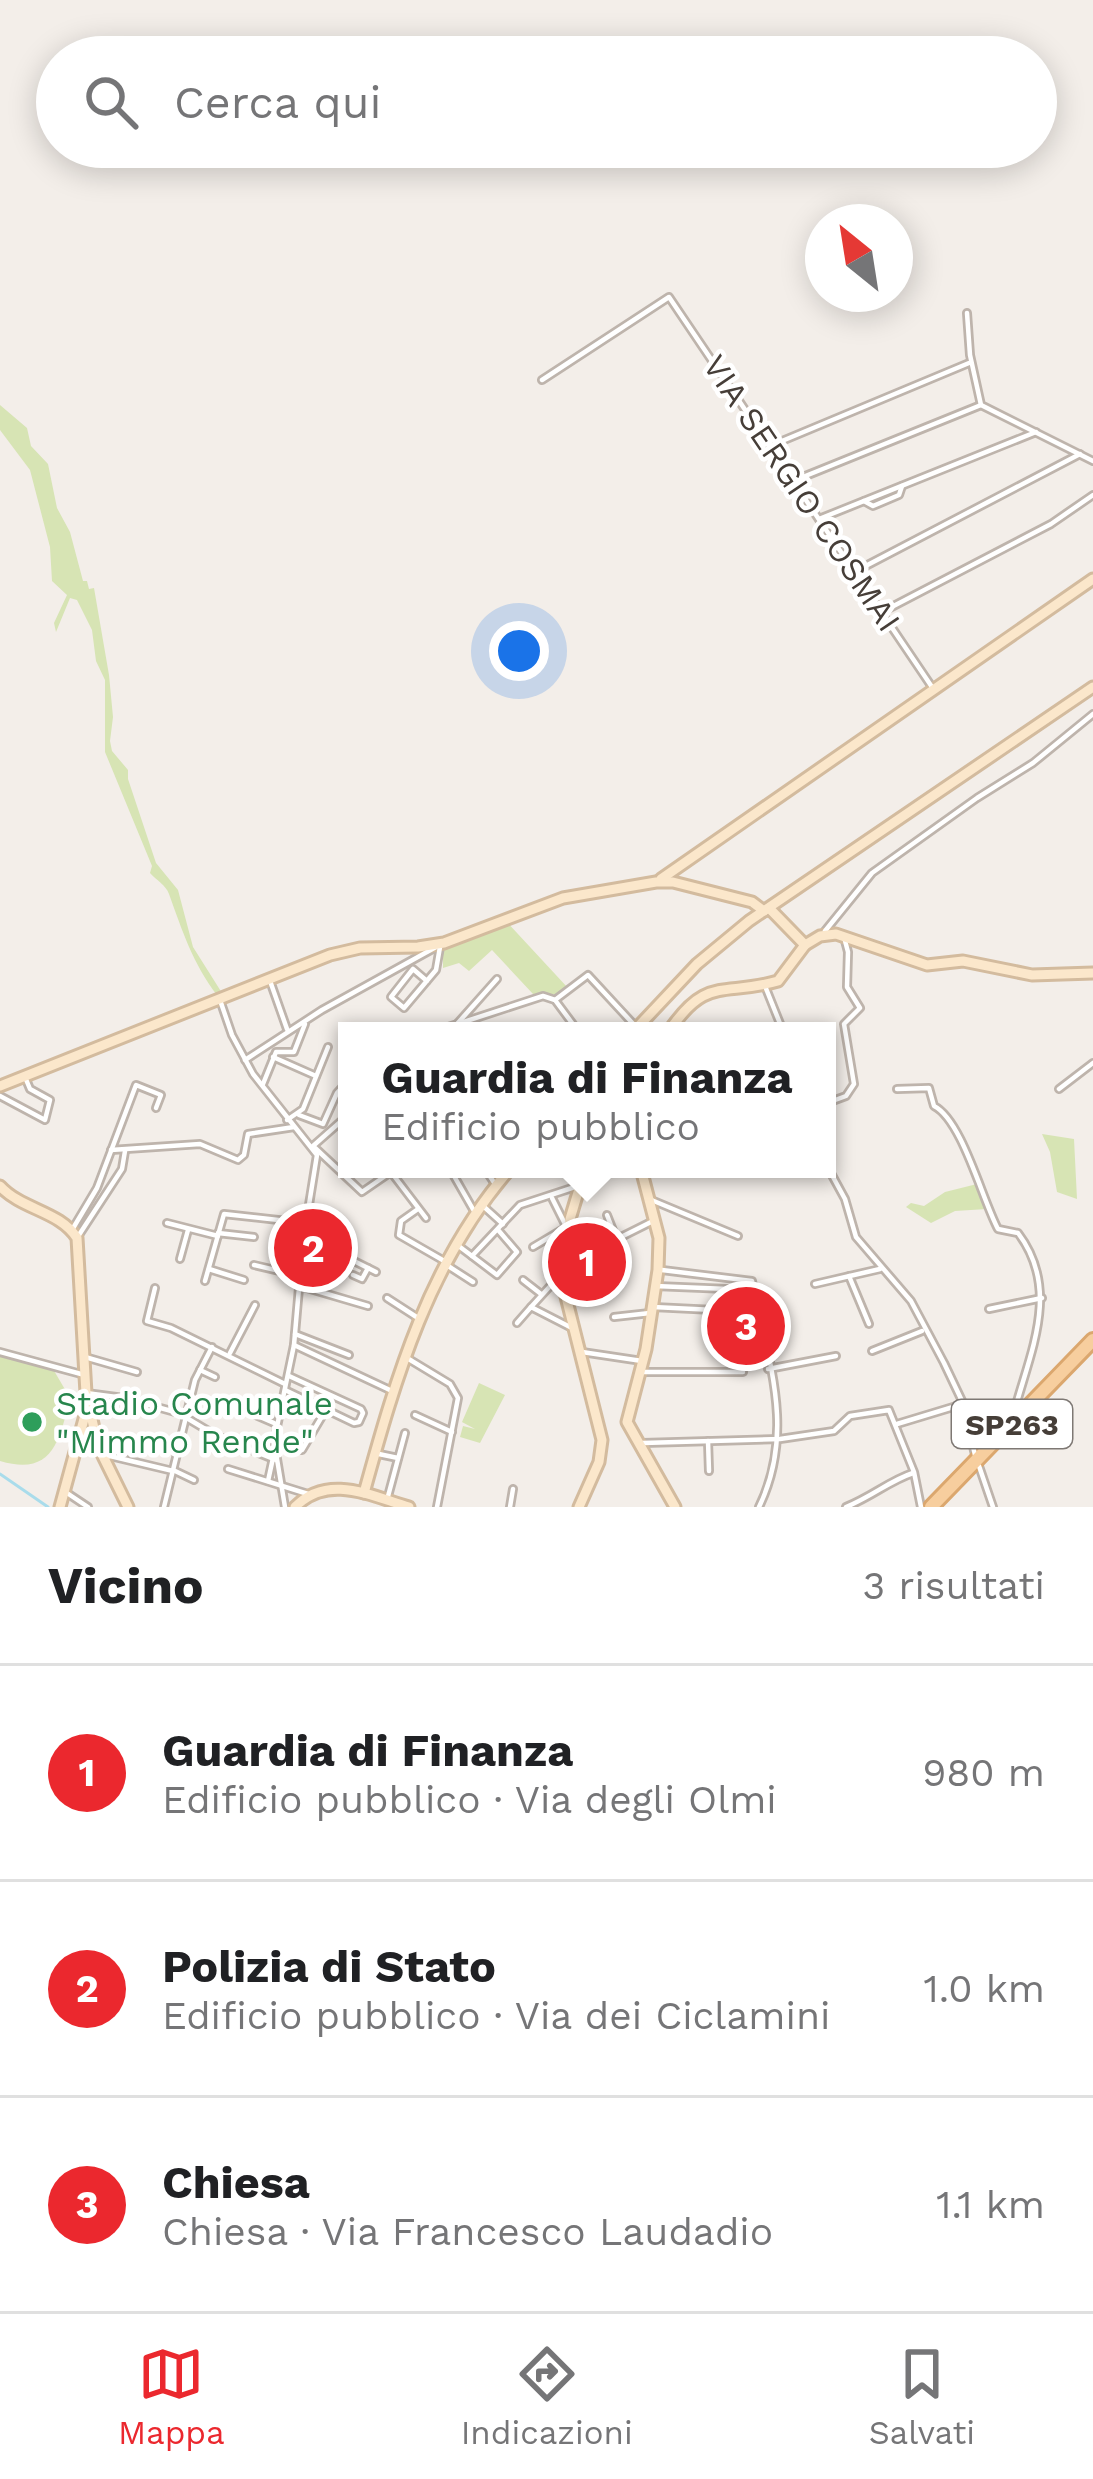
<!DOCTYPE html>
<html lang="it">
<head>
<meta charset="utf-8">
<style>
  body { margin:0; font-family:"Work Sans",sans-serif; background:#f6f6f6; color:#202124 }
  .compass { position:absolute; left:805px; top:204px; width:108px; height:108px; border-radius:50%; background:#fff; box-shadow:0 6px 30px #0003; rotate:330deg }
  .you { position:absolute; left:519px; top:651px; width:42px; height:42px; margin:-30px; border:9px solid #fff; border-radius:50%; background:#1a73e8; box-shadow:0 0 0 18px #1a73e833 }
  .badge { display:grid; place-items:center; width:78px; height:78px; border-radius:50%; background:#eb282e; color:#fff; font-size:39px; font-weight:700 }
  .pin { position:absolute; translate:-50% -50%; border:6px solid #fff; box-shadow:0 3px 12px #0006 }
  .popup { position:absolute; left:338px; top:1022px; width:498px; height:156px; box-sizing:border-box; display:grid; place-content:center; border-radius:0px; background:#fff; filter:drop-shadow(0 3px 9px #0005); font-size:39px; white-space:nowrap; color:#757577 }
  .popup b { font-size:45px; color:#202124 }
  .popup::after { content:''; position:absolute; left:50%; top:100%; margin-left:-24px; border:24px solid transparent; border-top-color:#fff }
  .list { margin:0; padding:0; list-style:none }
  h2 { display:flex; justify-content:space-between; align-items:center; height:156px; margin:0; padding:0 48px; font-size:51px }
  h2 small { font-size:39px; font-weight:400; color:#757577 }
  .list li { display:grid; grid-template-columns:78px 1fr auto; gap:36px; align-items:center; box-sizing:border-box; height:216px; padding:0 48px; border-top:3px solid #e0e0e0 }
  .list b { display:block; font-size:45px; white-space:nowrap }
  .list p { margin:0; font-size:39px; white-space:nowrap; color:#757577 }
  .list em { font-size:39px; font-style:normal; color:#757577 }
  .icon { flex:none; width:66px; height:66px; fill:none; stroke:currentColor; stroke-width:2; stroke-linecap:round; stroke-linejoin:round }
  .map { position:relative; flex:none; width:1093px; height:1507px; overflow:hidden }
  .search { position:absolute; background:#fff; box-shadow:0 6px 30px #0003; left:36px; right:36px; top:36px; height:132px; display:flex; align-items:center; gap:30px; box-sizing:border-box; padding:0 42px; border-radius:66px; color:#757577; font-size:45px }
  .sheet { height:804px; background:#fff }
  nav { display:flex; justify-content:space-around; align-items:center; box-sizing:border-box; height:168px; border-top:3px solid #e0e0e0; background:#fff; font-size:33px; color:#757577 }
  nav a { display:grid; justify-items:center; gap:6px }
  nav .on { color:#eb282e }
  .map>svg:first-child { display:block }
  .green { fill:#d7e4b4 }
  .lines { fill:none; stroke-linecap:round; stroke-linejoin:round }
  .stream { stroke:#a9dceb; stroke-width:3 }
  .street-casing { stroke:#beb4ac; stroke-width:10 }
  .secondary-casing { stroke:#d3bb9e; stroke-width:15 }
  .primary-casing { stroke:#dba76e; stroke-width:18 }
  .street { stroke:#fff; stroke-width:4.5 }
  .secondary { stroke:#fbe7cb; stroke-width:9 }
  .primary { stroke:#f7ce9e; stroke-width:12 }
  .leisure-dot { fill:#2e9e5b; stroke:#fff; stroke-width:4.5 }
  .labels { text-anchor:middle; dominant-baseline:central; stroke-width:9; stroke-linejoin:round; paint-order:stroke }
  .shield { fill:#fff; stroke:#7e7874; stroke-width:3 }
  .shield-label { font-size:30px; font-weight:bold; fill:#463e38 }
  .street-label { font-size:33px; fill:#463e38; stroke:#fff }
  .leisure-label { font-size:33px; fill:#27864d; stroke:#fff; text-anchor:start }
</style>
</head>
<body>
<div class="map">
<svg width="1093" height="1507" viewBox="0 0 1093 1507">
  <rect width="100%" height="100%" fill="#f3eee9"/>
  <g class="green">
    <path d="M0 405 27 428 31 446 48 464 57 508 70 532 83 581H87L89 589 94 588 109 675 113 717 110 741 112 751 128 770V779L156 863 178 890 193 947 222 993 217 995C193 964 182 930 169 894 166 885 156 880 150 873L152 866 105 752V680L96 661 92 630 77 600 70 598 56 632 54 623 67 595 52 581 50 547 30 470 0 430Z"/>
    <polygon points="506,921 568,988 558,994 533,994 492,950 469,971 459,963 443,968 443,946"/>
    <polygon points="1042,1134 1074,1139 1077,1199 1057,1192 1050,1152"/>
    <polygon points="977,1184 987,1209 955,1211 931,1223 906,1207 911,1203 924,1206 945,1192"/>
    <path d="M0 1354 53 1369 70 1398C59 1444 51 1476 0 1461Z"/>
    <polygon points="479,1383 505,1395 480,1443 460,1437 463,1426 475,1429 462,1422"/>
  </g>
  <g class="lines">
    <polyline class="stream" points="0,1474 48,1507"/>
    <defs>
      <g id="street">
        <polyline points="967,313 970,355 981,405 1093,461"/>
        <polyline points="542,380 669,297 934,690"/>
        <polyline points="770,446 969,363"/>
        <polyline points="793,481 981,405"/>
        <polyline points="864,501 873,506 899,495 902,486"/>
        <polyline points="819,519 1036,432"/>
        <polyline points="856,571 1080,454"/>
        <polyline points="882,612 1051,524 1093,495"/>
        <polyline points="825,931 872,873 977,798 1033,763 1093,714"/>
        <polyline points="269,978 287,1029"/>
        <polyline points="427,981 413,969 391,997 404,1008 436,970 440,947"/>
        <polyline points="765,986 783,1031"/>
        <polyline points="220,1000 232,1035 253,1074 317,1155 303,1242 294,1345 274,1441 285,1507"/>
        <polyline points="555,1000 588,975 637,1028"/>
        <polyline points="457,1024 497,979"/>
        <polyline points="436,1031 543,996 555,1000 578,1031"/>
        <polyline points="273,1057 316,1076"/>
        <polyline points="245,1060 322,1010 436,947"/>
        <polyline points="263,1084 276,1052 294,1052 305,1024"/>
        <path d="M897 1089 929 1088 934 1106C962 1120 982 1199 998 1229L1018 1233C1062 1291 1029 1354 1013 1416"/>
        <polyline points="1059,1089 1093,1063"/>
        <polyline points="0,1096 45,1120 50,1100 30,1089 25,1077"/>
        <polyline points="827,1103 846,1096 854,1084 844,1024 860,1008 847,987 848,952 844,937"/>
        <polyline points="299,1115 323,1124 337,1093 347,1082"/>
        <polyline points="347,1116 313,1146 362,1192 391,1172 426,1218"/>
        <polyline points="287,1120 303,1109 328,1047"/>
        <polyline points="111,1150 200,1144 238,1160 244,1155 248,1134 294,1127"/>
        <polyline points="827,1166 845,1199 856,1237 911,1301 944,1363 963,1403 975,1455"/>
        <polyline points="450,1169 474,1211"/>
        <polyline points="485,1169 495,1184"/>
        <polyline points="552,1198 568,1230"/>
        <polyline points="649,1199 738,1236"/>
        <polyline points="482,1205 503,1224"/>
        <polyline points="418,1209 401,1221 399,1235 446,1262"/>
        <polyline points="607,1215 616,1238"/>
        <polyline points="167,1223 218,1236"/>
        <polyline points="72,1230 97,1188 136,1085 161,1095 156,1108"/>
        <polyline points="218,1233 254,1237"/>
        <polyline points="306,1237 376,1272"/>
        <polyline points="77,1238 122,1169 125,1151"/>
        <polyline points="456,1244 472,1256 520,1205 581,1185"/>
        <polyline points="533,1247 565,1228"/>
        <polyline points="302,1251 346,1271 352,1261"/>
        <polyline points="472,1256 497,1275 517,1252 499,1231"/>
        <polyline points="180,1259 188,1230"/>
        <polyline points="569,1263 655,1220"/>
        <polyline points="445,1264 473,1282"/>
        <polyline points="254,1265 301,1276"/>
        <polyline points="209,1269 244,1280"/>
        <path d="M662 1270 752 1281C768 1360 796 1431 759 1507"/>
        <polyline points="353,1275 362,1279 368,1268"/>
        <polyline points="849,1276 869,1324"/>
        <polyline points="523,1280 541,1294"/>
        <polyline points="205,1281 224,1214 305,1223"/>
        <polyline points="815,1284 880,1269"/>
        <polyline points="300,1286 368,1306"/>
        <polyline points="655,1286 752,1290"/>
        <polyline points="155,1288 147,1321 171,1328 285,1384"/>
        <polyline points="387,1298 418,1318"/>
        <polyline points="531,1307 563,1272"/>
        <polyline points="653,1307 755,1312"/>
        <polyline points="989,1309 1042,1298"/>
        <polyline points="614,1317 650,1313"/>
        <polyline points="517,1323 531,1307 570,1327"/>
        <polyline points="295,1334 349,1355"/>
        <polyline points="294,1345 392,1391"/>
        <polyline points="872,1351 922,1331"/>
        <polyline points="0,1352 81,1374"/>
        <polyline points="582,1352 642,1361"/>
        <polyline points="230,1353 255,1305"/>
        <polyline points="85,1357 137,1372"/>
        <polyline points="407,1358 450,1384 458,1398 437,1507"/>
        <polyline points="768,1369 836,1356"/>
        <polyline points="200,1370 215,1377"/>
        <polyline points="640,1372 743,1372"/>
        <polyline points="285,1390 354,1423 359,1422 363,1413 361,1409 289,1376"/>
        <polyline points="86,1393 124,1398 186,1415"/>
        <polyline points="240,1408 274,1423"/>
        <polyline points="415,1415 452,1432"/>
        <polyline points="185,1417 217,1436 276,1460"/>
        <polyline points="897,1424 963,1404"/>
        <polyline points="708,1441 709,1471"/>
        <polyline points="643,1443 780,1439 834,1431 850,1416 889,1410 914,1472 921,1507"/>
        <polyline points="275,1445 302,1450 327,1408"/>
        <polyline points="374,1453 398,1458"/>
        <polyline points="103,1459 110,1456 173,1471"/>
        <polyline points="979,1466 993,1507"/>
        <polyline points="228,1469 308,1494"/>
        <polyline points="173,1470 194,1480"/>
        <polyline points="268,1481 273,1458"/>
        <polyline points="64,1491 88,1507"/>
        <polyline points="387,1500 405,1433"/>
        <polyline points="164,1507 195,1380 212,1347"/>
        <polyline points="510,1507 513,1489"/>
        <path d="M846 1507C873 1496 889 1481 913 1473"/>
      </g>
      <g id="secondary">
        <polyline points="661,879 1093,579"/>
        <polyline points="769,908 805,945 820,936 836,934 927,965 963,961 1032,975 1093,973"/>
        <polyline points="634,1031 697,964 749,921 1093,687"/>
        <path d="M669 1031C707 975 723 997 778 981L805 945"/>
        <polyline points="0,1086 330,955 360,948 418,947 444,943 563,898 656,882 673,882 752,902 764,911"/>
        <polyline points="641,1169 659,1238 658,1270 646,1349 627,1422 675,1507"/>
        <path d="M0 1186C22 1210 60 1211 77 1238L86 1393 98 1446 128 1507"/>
        <path d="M364 1493C396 1377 429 1262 510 1169"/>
        <polyline points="60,1507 87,1408"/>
        <path d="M295 1507C328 1473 371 1496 409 1507"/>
        <polyline points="579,1507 599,1462 602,1440 564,1289 570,1219 585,1169"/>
      </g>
      <polyline id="primary" points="931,1507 1093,1340"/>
    </defs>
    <use href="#street" class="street-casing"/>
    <use href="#secondary" class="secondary-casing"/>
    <use href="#primary" class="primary-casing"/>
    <use href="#street" class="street"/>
    <use href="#secondary" class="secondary"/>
    <use href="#primary" class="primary"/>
  </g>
  <circle class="leisure-dot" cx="32" cy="1422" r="12"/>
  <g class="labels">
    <rect class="shield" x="952" y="1400" width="120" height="48" rx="9"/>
    <g class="shield-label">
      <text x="1012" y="1424">SP263</text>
    </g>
    <g class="street-label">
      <text transform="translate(802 493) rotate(56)">VIA SERGIO COSMAI</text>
    </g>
    <g class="leisure-label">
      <text x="56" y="1403">Stadio Comunale<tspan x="56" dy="38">"Mimmo Rende"</tspan></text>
    </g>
  </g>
</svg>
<svg class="compass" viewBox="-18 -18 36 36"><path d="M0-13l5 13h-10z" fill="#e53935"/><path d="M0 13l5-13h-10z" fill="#757577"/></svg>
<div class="you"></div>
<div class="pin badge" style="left:587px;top:1262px">1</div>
<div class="popup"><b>Guardia di Finanza</b>Edificio pubblico</div>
<div class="pin badge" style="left:313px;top:1248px">2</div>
<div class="pin badge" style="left:746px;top:1326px">3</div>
<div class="search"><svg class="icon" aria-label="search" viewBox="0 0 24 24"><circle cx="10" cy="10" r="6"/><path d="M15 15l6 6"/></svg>Cerca qui</div>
</div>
<section class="sheet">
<h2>Vicino<small>3 risultati</small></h2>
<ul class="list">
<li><span class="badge">1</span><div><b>Guardia di Finanza</b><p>Edificio pubblico · Via degli Olmi</p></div><em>980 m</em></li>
<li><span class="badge">2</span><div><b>Polizia di Stato</b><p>Edificio pubblico · Via dei Ciclamini</p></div><em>1.0 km</em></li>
<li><span class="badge">3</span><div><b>Chiesa</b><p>Chiesa · Via Francesco Laudadio</p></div><em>1.1 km</em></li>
</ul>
</section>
<nav>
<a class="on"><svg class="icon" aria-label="map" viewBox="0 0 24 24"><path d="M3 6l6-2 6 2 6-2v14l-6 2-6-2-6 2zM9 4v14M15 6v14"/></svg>Mappa</a>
<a><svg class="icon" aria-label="directions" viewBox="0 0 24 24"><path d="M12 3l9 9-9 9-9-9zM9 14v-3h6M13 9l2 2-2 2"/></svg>Indicazioni</a>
<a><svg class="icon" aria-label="saved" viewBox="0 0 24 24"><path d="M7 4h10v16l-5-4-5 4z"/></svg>Salvati</a>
</nav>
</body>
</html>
